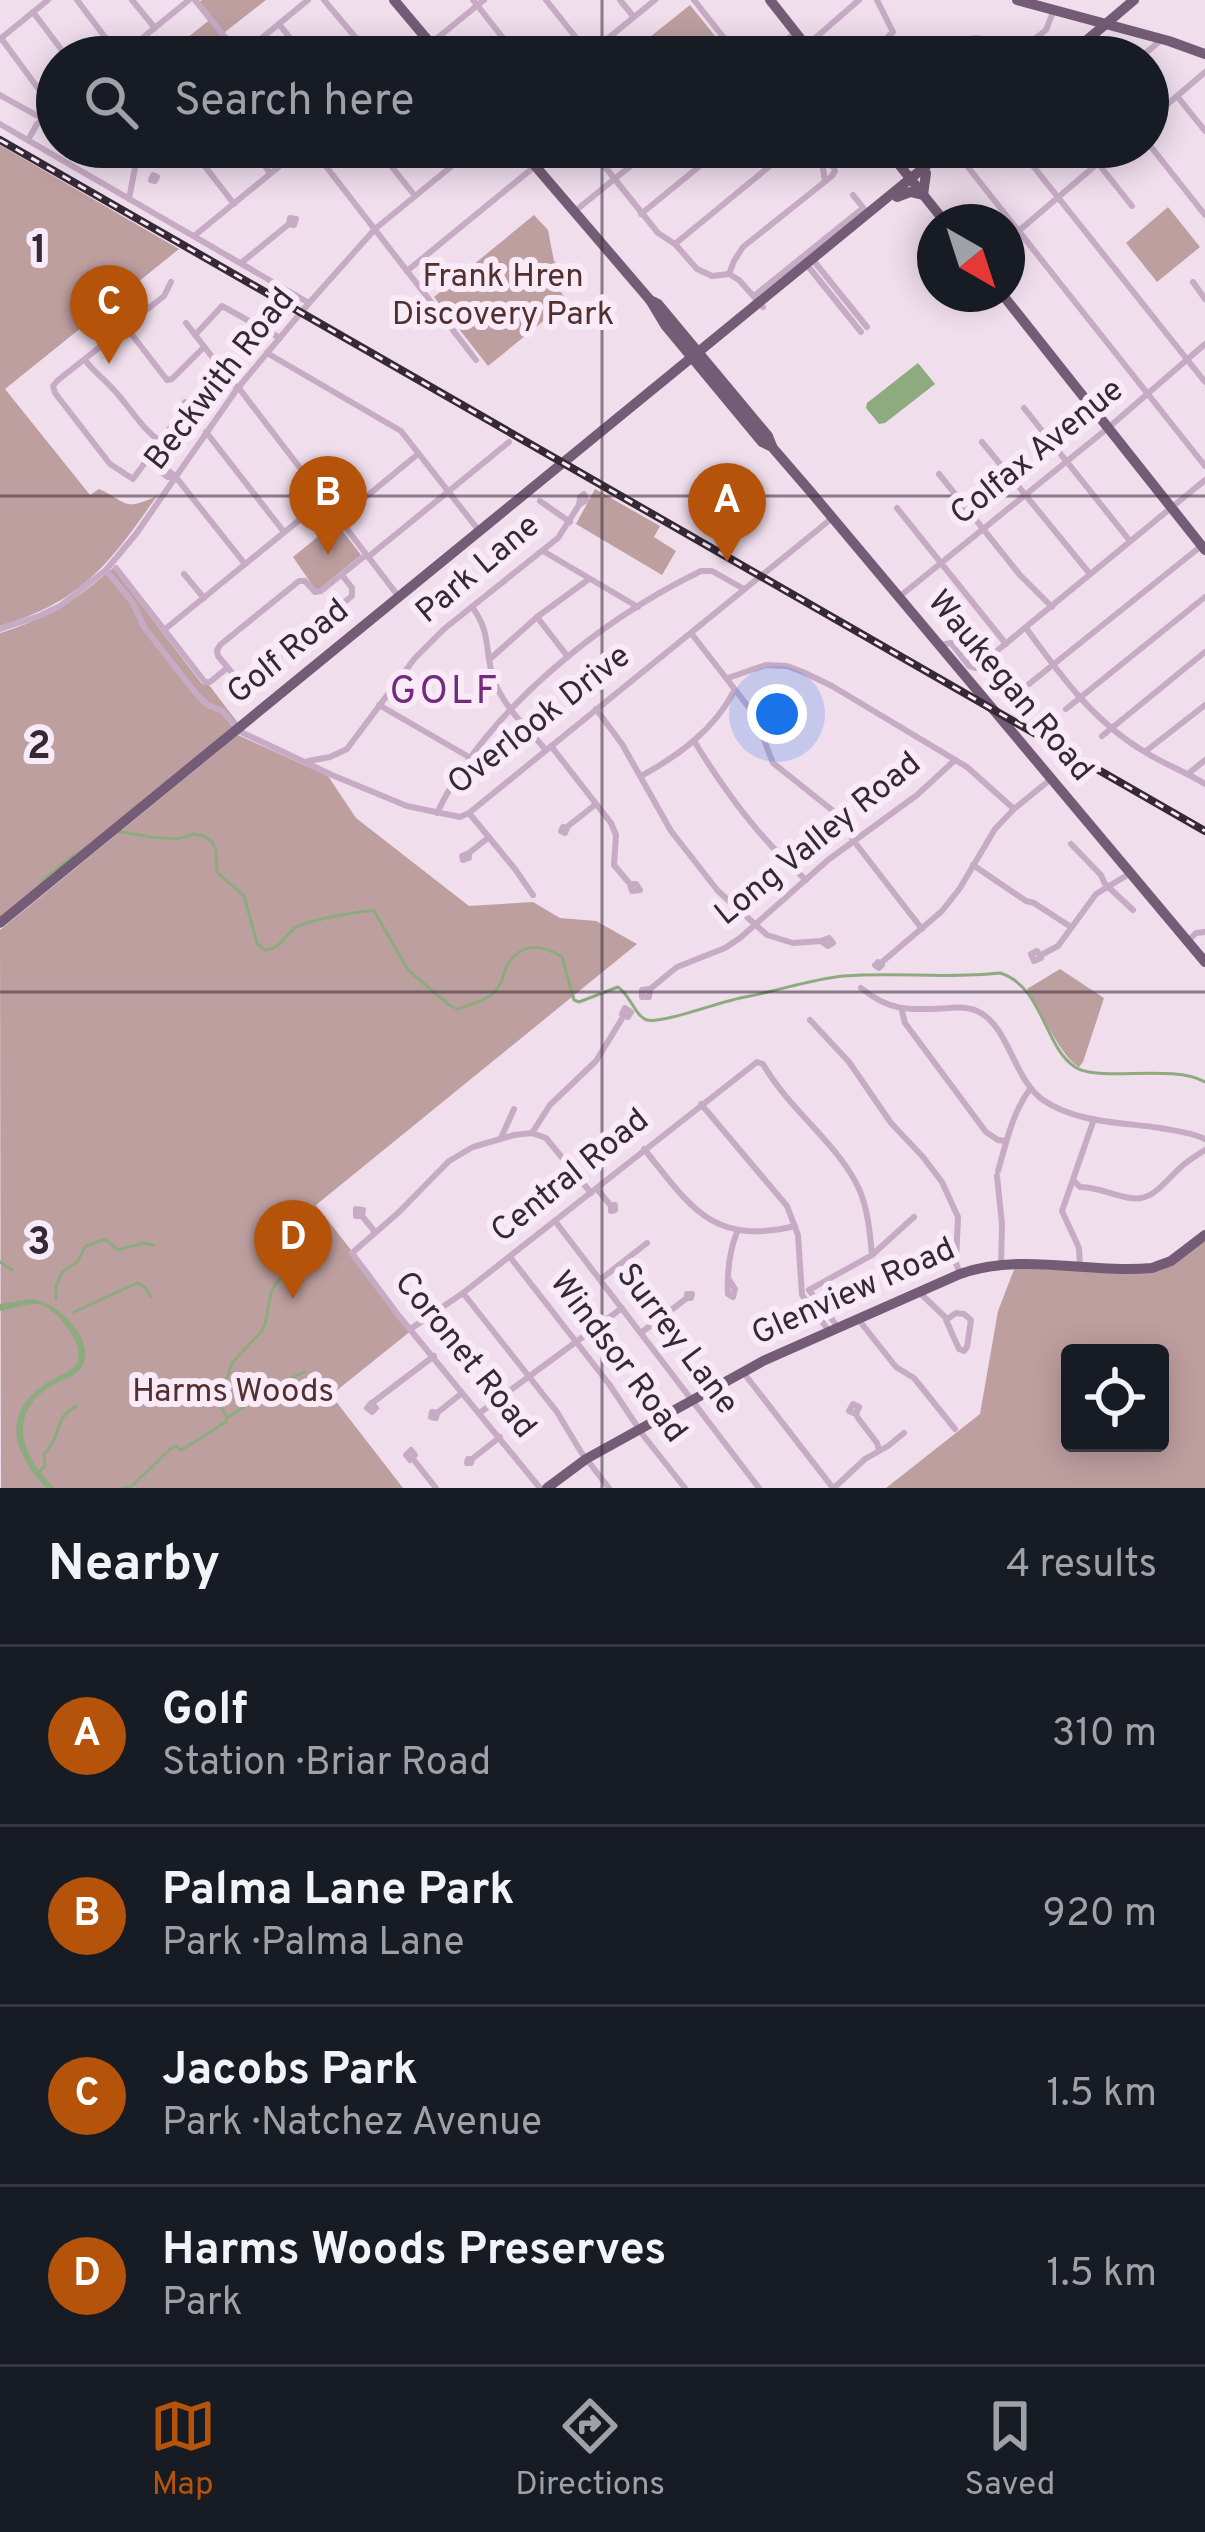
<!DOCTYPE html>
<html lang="en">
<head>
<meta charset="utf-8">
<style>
  body { margin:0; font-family:Overpass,sans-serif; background:#242831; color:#f1f3f6 }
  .controls { position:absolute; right:36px; bottom:36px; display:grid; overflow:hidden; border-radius:12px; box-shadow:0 6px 30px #0003 }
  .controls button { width:108px; height:108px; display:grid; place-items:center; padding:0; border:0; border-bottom:3px solid #363941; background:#171b24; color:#f1f3f6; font:60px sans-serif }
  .compass { position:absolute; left:917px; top:204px; width:108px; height:108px; border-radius:50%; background:#171b24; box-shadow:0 6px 30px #0003; rotate:141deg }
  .you { position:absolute; left:777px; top:714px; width:42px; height:42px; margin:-30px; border:9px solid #fff; border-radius:50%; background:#1a73e8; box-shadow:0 0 0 18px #1a73e833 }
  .badge { display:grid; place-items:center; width:78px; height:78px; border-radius:50%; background:#b45309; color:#fff; font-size:39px; font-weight:700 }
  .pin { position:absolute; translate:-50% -99px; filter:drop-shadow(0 3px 6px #0008) }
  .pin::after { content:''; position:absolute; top:63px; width:42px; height:36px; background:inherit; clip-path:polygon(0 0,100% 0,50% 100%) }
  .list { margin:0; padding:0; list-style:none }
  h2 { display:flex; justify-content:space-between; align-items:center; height:156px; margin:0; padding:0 48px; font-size:51px }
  h2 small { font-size:39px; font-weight:400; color:#9ea1a6 }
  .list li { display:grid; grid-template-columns:78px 1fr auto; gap:36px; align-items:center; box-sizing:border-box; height:180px; padding:0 48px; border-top:3px solid #363941 }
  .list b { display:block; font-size:45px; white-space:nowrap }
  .list p { margin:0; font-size:39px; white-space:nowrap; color:#9ea1a6 }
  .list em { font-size:39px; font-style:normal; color:#9ea1a6 }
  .icon { flex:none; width:66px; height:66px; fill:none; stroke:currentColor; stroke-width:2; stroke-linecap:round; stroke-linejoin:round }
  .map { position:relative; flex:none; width:1205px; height:1488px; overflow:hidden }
  .search { position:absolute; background:#171b24; box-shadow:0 6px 30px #0003; left:36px; right:36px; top:36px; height:132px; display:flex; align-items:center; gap:30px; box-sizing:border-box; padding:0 42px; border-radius:66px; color:#9ea1a6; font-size:45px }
  .sheet { height:876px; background:#171b24 }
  nav { display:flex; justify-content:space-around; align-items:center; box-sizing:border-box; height:168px; border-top:3px solid #363941; background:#171b24; font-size:33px; color:#9ea1a6 }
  nav a { display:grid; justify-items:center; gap:6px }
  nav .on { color:#b45309 }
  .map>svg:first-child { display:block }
  .green { fill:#be9fa0; fill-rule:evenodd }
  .water { fill:#8dab7f }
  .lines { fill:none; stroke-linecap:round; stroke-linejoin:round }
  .stream { stroke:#8dab7f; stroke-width:3 }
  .minor { stroke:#c7abc5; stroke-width:6 }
  .major { stroke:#755c76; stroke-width:10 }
  .rail-casing { stroke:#352936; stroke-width:8 }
  .rail { stroke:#f8eaf6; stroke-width:3; stroke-dasharray:9; stroke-linecap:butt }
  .grid { fill:none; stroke:#352936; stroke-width:3; stroke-opacity:0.55 }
  .labels { text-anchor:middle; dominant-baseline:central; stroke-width:12; stroke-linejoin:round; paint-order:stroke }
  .park-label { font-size:33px; fill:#52302f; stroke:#f8eaf6 }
  .street-label { font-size:33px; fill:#352936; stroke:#f8eaf6 }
  .quarter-label { font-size:39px; letter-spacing:3px; fill:#732a7d; stroke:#f8eaf6 }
  .grid-label { font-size:39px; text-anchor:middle; font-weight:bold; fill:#352936; stroke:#f8eaf6; stroke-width:12; stroke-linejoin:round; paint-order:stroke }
</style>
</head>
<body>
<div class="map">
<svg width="1205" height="1488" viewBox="0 0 1205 1488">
  <rect width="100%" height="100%" fill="#f0deed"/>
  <g class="green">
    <polygon points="202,0 266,0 193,57 163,57 212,18 199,2"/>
    <polygon points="690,5 732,57 624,57 625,57"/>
    <path d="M0 145 179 249 5 389 90 495 99 489C128 502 122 512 157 496 109 564 83 601 0 626Z"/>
    <polygon points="1168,207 1200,247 1157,282 1126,243"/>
    <polygon points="534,215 548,230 554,261 564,272 555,280 555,285 568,301 488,366 434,297"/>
    <polygon points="595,489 660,526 654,537 676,551 662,575 576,524"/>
    <polygon points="336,522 361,555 319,589 315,589 293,557"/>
    <path d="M113 568 202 684 209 685 238 723 0 918V633C48 618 76 600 113 568Z"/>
    <polygon points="238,735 328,776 356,818 469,906 533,902 560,918 596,921 637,944 316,1205 351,1250 349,1252 355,1262 412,1330 331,1395 403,1488 1,1488 0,930"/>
    <path d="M1060 969 1104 998 1083 1062 1079 1067C1061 1057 1040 1010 1027 989Z"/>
    <path d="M1205 1241V1488H886L980 1414 998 1311 1015 1267 1146 1272ZM1070 1353H1160V1443H1070Z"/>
  </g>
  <g class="water">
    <polygon points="918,363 935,384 885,423 879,424 866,408 867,403"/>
    <path d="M31 1299C55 1300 96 1338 83 1365 77 1377 62 1379 51 1386 5 1415 23 1458 55 1488H46C14 1454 0 1415 45 1384 53 1378 71 1373 77 1363 86 1345 56 1307 38 1304 27 1303 11 1309 0 1311V1304Z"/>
  </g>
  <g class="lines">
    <g class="stream">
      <path d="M116 831 151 837 177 839 194 834 204 836 212 842 216 850 217 872 244 896 257 943 265 950C281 949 283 937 295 928 305 921 362 910 374 911L408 970 449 1005 458 1009C471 1005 492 999 499 986 505 977 501 978 506 968 518 943 540 943 562 957L574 1000 579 1002 618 987C630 995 636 1017 647 1020 662 1024 725 1000 745 997 778 991 811 979 844 976 897 972 948 979 1000 973 1043 986 1044 1047 1075 1067 1099 1083 1172 1063 1205 1082"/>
      <polyline points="42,881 74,855"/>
      <polyline points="0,1262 12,1270"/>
      <polyline points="56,1299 56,1286 62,1272 77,1262 86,1246 105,1239 118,1250 144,1243 154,1245"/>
      <polyline points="74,1312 137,1283 145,1287 151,1297"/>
      <polyline points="229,1417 269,1389 304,1372"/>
      <path d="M40 1471 45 1466 44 1454C61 1439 54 1415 77 1406"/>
      <path d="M133 1485 169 1450 176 1446 181 1450C197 1441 210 1432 226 1422L227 1417 217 1400 219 1383 227 1378 232 1363 261 1332 265 1325 271 1293 276 1283 293 1267 312 1269"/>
      <polyline points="123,1488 130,1487"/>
    </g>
    <g class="minor">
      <polyline points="77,0 120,57"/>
      <polyline points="132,0 155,28"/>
      <polyline points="195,0 241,57"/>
      <polyline points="324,0 372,57"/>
      <polyline points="473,0 518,57"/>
      <polyline points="546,0 589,54"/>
      <polyline points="620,0 633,16"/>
      <polyline points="694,0 739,57"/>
      <polyline points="33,12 67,57"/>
      <polyline points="279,24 305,57"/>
      <polyline points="1,38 54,110"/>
      <polyline points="0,39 48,0"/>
      <polyline points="884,42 898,57"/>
      <polyline points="806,46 859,0"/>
      <polyline points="240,56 308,0"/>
      <polyline points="119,57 189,0"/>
      <polyline points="414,57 484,0"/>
      <polyline points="585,57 655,0"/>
      <polyline points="765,57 795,33"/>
      <polyline points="866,57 893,32 877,0"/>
      <path d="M940 57C967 34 985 30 1010 57"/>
      <polyline points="1012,57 1046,30 1053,12"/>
      <polyline points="1141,57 1161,40"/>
      <polyline points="0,95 43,119"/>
      <polyline points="1177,96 1205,131"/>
      <polyline points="46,117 57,125"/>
      <polyline points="1148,121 1205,72"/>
      <polyline points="0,124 309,303"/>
      <polyline points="28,140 37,124 54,110"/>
      <polyline points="1148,143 1205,215"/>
      <polyline points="190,147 234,204"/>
      <polyline points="251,147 270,173"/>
      <polyline points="311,147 476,360"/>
      <polyline points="376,147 415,196"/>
      <polyline points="442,147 455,163"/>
      <polyline points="589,147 658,233 675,244 697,269 712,276 729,274 739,280 763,307"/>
      <polyline points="810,147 822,162 825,181"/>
      <polyline points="952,147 1205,466"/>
      <polyline points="1018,147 1205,382"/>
      <polyline points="1085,147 1132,206"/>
      <polygon points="153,175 157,177 155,181 151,180"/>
      <polyline points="853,195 865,210"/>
      <polyline points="129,199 139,147"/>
      <polyline points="575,211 654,147"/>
      <polyline points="641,214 723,147"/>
      <polygon points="290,218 296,219 294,225 289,224"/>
      <polyline points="194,236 303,147"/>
      <polyline points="1007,241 1117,147"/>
      <polyline points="675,244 793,147"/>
      <polyline points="813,260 867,327"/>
      <polyline points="241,263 289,224"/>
      <polyline points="807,265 861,332"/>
      <polyline points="407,271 534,167"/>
      <polyline points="729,274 734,261 743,247 832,176 835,171 834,167 822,162"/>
      <polyline points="171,282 164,296 57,381 53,386 55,393 110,464 133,479 183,410"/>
      <polyline points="1193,282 1205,299"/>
      <polyline points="754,296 863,208"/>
      <polyline points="186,323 237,389"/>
      <polyline points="126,327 167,380 172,379 204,347"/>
      <polyline points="195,335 222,306 280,338"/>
      <polyline points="267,353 401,431 480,532"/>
      <path d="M85 360C94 372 103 378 113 389 130 407 141 428 161 442"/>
      <polyline points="238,387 399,597"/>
      <polygon points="185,402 191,405 190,411 182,409"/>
      <polyline points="1024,408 1130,541"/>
      <polyline points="206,432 284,532"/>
      <polyline points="982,442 1090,574"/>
      <polyline points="150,457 175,476 245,564"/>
      <polyline points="147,462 168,477 171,477"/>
      <polyline points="939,474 1020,575 1052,607"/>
      <polyline points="540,501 570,522"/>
      <polyline points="897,508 1006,644"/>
      <polyline points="339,519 418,454"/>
      <polyline points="543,551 638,607"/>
      <polyline points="368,557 509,442"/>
      <polyline points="116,568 205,682 210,682 227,668"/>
      <polyline points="106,570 133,603 144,627 198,696 208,705 222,711 241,732 332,775 407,806 460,817 469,813 831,519"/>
      <polyline points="184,574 204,598"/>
      <polyline points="342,575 352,588 352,596 249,680 239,681 218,656 217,650 220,645 299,581 305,581 315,592 321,591 366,555"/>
      <polyline points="899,597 1108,428 1205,344"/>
      <path d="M472 607C492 633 484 652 494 680 503 706 527 728 545 749"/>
      <polyline points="537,617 568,657"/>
      <path d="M1026 628C1060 675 1094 722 1145 752 1164 764 1186 772 1205 784"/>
      <polyline points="0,629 39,616 60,606 106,570 136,534 237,389 309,303 375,229 475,147"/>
      <polyline points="164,630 324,500"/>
      <polyline points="691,633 754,714 773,763 837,814 853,840 922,929"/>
      <polyline points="939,645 951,643 969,666 976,668 1205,480"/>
      <polyline points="490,659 537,617 589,579"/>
      <polyline points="728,678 766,665 787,666 803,672 832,686 967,767 1014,809"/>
      <polyline points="1029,684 1200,547"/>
      <polyline points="379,705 469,757"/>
      <polyline points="596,709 622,744 671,831 718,891 767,935 793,943 821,941 828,946 833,943 829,938 821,941"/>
      <polyline points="1066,709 1205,597"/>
      <polyline points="1102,736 1205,652"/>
      <path d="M694 741C726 793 760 839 806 880"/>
      <polyline points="551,746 611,823 616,835 614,865 630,884 636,884 640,890 632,891 630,884"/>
      <polyline points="1146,751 1205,705"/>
      <polyline points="308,761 330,757 347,749 415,658 444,629 558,538 579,505 586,500 584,494 580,497 579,505"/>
      <polyline points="1188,774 1205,760"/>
      <path d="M641 776C678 756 714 730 734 691"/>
      <path d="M437 813C486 711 600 620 701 571H712L744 589"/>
      <polyline points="469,813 515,869 533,895"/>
      <polygon points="563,827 567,828 565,833 561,831"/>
      <polyline points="567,827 596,804"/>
      <polyline points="1071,844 1101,875 1105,884 1133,910"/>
      <polyline points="469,853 462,856 463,860 469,858 469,853 489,837"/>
      <polyline points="973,865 1026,901 1034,903 1071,927"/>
      <polyline points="1188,941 1196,933 1205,932"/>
      <polygon points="1037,951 1041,958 1034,961 1031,954"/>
      <polyline points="1041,955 1058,946 1096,894 1129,874"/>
      <polygon points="878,962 882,965 879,968 875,965"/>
      <polyline points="881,963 942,911 960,888 995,829 1014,809 1051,779"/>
      <path d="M861 988C892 1013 911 1010 949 1008 959 1007 968 1007 977 1011 1009 1025 1013 1079 1043 1100 1077 1123 1120 1122 1160 1128 1176 1131 1191 1132 1205 1139"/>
      <polyline points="650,989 642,990 642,997 649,997 650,989 677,967 725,948 740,938 828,860 917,795 955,760"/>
      <polygon points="625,1008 631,1012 628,1017 622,1014"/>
      <polyline points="902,1011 905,1023 986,1132 998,1140 1006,1141"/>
      <polyline points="810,1020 849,1062 891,1123 923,1157 942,1182 958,1217 956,1263 960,1274"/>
      <polyline points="701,1104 787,1206 798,1235 802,1295 829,1331"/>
      <polyline points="532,1133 550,1105 596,1061 623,1017"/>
      <polyline points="501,1138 514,1109"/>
      <path d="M644 1149C691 1207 712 1246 795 1226"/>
      <path d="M998 1171C1006 1144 1012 1113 1030 1089"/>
      <polyline points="997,1176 1002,1224 1001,1264"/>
      <path d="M1074 1181 1080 1187C1098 1187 1112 1195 1130 1198 1153 1202 1165 1181 1180 1168 1187 1161 1196 1156 1205 1150"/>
      <polyline points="598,1190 611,1206"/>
      <polygon points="615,1205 615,1210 611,1211 611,1206"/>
      <polyline points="362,1216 356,1216 356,1209 363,1210 362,1216 375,1232"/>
      <polyline points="555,1221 759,1488"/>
      <polyline points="510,1257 609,1384 643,1435 685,1488"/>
      <polyline points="1080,1266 1079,1248 1062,1211 1094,1119"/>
      <path d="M728 1278 735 1289 733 1297 728 1294C727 1273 729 1252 737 1232"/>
      <polyline points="601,1279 647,1243"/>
      <polyline points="809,1290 872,1255 914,1217"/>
      <polyline points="809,1290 838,1327"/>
      <polyline points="919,1292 946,1318"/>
      <polyline points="463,1293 557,1412 581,1452 609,1488"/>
      <polygon points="956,1313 964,1314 971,1320 967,1347 964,1351 959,1349 946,1320"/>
      <polyline points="858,1319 896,1367 914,1378 955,1429"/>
      <path d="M412 1328 463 1293 757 1062 763 1064C789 1110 840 1145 860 1191 868 1211 870 1233 872 1255"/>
      <polyline points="642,1332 687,1298 687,1294 692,1294 691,1298 687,1298"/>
      <polyline points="743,1372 833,1488"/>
      <polygon points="371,1403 376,1408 372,1412 367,1408"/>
      <polyline points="372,1403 434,1356"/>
      <polygon points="432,1412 437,1413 436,1418 431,1417"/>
      <polyline points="481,1412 622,1308"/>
      <polyline points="437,1413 462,1393"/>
      <polyline points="856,1414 849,1411 853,1404 859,1407 856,1414 858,1418 877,1443 879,1450"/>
      <polygon points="411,1450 415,1455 410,1460 406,1455"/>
      <polyline points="413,1459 436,1488"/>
      <polygon points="468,1459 472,1459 471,1463 467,1463"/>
      <polyline points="472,1459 500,1437"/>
      <polyline points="540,1488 399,1316 352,1253 398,1213 449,1161 473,1147 514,1135 532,1133 546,1138 591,1193"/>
      <polyline points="834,1488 865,1459 888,1446 904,1433"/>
    </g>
    <g class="major">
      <polyline points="394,0 442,57"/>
      <polyline points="770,0 815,57"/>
      <polyline points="1017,0 1169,41 1205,54"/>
      <polyline points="1067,57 1134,0"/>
      <polyline points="519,147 650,300 658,304 768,436 772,446"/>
      <polyline points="885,147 945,222"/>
      <polyline points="897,197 910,192 923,195 926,173"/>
      <polyline points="1002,294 1205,550"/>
      <polyline points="650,300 665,325 762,442 772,447 810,491 1205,962"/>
      <polyline points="0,923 949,147"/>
      <path d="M547 1488 586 1459 763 1361 960 1274C1022 1252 1088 1274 1152 1268L1171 1261 1205 1235"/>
    </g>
    <defs>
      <polyline id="rail" points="0,140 1205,831"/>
    </defs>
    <use href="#rail" class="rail-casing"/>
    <use href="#rail" class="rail"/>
  </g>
  <path class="grid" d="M602 0V57M602 147V1488M0 496H1205M0 992H1205"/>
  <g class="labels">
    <g class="park-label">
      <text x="503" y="278">Frank Hren<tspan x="503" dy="38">Discovery Park</tspan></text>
      <text x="233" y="1393">Harms Woods</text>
    </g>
    <g class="street-label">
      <text transform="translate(221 380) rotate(-52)">Beckwith Road</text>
      <text transform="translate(1038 453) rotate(-39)">Colfax Avenue</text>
      <text transform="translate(479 570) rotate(-40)">Park Lane</text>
      <text transform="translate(289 653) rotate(-39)">Golf Road</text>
      <text transform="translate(1009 687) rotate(50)">Waukegan Road</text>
      <text transform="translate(540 721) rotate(-38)">Overlook Drive</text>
      <text transform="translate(819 840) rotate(-39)">Long Valley Road</text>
      <text transform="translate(571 1177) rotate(-39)">Central Road</text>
      <text transform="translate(854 1293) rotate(-24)">Glenview Road</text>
      <text transform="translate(676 1340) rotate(53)">Surrey Lane</text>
      <text transform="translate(464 1356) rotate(51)">Coronet Road</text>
      <text transform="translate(617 1358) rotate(53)">Windsor Road</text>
    </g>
    <g class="quarter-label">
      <text x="445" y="693">GOLF</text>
    </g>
  </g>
  <g class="grid-label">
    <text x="39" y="262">1</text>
    <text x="39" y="758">2</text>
    <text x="39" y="1254">3</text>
  </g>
</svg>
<div class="controls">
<button><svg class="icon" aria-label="locate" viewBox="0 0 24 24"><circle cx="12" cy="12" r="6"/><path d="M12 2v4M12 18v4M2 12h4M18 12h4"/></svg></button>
</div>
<svg class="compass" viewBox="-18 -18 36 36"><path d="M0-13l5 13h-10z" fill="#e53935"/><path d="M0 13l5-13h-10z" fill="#9ea1a6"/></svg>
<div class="you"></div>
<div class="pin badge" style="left:727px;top:562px">A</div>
<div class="pin badge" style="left:328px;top:555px">B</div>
<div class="pin badge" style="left:109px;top:364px">C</div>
<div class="pin badge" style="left:293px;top:1299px">D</div>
<div class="search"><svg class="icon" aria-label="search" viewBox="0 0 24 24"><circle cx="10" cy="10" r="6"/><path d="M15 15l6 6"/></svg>Search here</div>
</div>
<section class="sheet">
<h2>Nearby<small>4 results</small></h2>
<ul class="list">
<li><span class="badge">A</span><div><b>Golf</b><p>Station · Briar Road</p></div><em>310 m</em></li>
<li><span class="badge">B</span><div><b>Palma Lane Park</b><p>Park · Palma Lane</p></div><em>920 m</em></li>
<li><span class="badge">C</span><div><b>Jacobs Park</b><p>Park · Natchez Avenue</p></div><em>1.5 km</em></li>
<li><span class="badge">D</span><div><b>Harms Woods Preserves</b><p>Park</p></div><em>1.5 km</em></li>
</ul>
</section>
<nav>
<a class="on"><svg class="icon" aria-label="map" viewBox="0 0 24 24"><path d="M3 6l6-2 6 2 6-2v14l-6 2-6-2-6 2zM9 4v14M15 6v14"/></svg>Map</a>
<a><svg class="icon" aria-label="directions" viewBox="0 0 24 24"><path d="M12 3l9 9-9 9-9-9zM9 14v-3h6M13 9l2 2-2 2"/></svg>Directions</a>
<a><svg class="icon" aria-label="saved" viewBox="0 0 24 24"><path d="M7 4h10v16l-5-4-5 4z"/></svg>Saved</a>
</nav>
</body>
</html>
